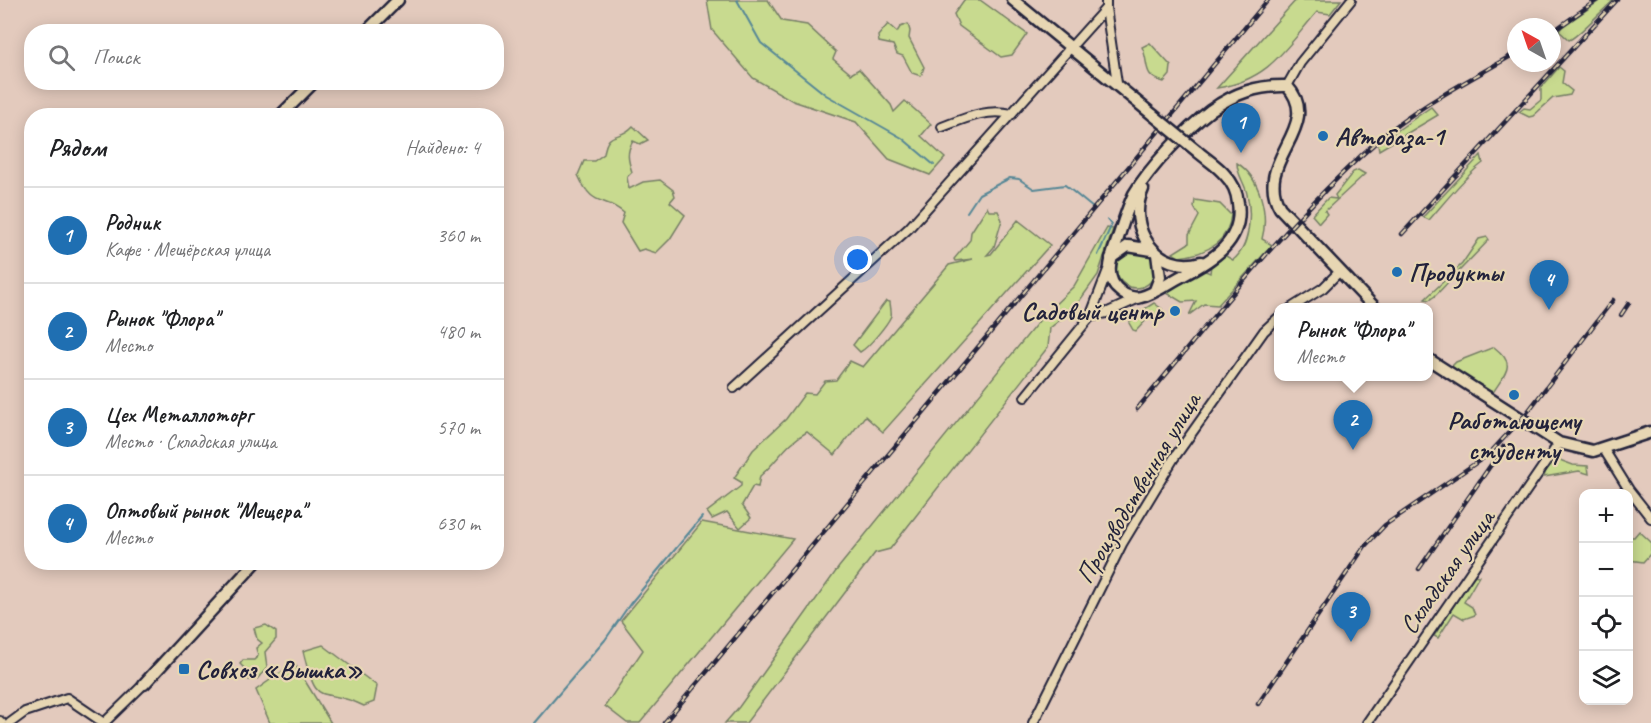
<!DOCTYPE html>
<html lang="ru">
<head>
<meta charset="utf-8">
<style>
  body { margin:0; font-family:Caveat,sans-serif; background:#f6f6f6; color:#202124 }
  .controls { position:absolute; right:18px; bottom:18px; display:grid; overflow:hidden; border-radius:12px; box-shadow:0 3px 15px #0003 }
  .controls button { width:54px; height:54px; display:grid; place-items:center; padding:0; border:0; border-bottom:2px solid #e0e0e0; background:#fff; color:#202124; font:30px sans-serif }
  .compass { position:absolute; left:1507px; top:18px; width:54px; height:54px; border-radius:50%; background:#fff; box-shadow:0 3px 15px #0003; rotate:320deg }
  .you { position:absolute; left:858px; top:260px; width:21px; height:21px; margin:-15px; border:4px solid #fff; border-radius:50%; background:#1a73e8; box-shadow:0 0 0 9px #1a73e833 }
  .badge { display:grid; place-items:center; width:39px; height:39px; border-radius:50%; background:#1f6fb2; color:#fff; font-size:20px; font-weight:700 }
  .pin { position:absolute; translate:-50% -50px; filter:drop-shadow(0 2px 3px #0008) }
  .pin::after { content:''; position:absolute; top:32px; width:21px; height:18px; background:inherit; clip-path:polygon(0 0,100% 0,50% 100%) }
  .popup { position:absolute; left:1274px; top:303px; width:159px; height:78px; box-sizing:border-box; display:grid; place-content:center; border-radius:12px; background:#fff; filter:drop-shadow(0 2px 4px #0005); font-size:20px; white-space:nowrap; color:#757577 }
  .popup b { font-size:22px; color:#202124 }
  .popup::after { content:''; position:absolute; left:50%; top:100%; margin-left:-12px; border:12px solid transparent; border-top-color:#fff }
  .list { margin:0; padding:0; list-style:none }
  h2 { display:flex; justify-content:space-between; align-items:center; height:78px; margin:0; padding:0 24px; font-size:26px }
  h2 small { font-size:20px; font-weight:400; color:#757577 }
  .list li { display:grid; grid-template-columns:39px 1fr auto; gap:18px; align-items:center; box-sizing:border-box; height:96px; padding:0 24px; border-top:2px solid #e0e0e0 }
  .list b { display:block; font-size:22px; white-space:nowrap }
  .list p { margin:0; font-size:20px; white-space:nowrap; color:#757577 }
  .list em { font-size:20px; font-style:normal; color:#757577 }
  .icon { flex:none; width:33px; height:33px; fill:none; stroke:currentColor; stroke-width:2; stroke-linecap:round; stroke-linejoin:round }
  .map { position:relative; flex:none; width:1651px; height:723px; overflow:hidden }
  .search { position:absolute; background:#fff; box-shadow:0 3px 15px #0003; left:24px; top:24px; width:480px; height:66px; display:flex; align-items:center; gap:15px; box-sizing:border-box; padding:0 21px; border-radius:24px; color:#757577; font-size:22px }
  .panel { position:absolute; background:#fff; box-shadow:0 3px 15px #0003; left:24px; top:108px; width:480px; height:462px; border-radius:24px }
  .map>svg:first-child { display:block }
  .green { fill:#c8da8f; stroke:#757e65; stroke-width:1.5 }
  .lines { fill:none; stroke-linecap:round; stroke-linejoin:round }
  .stream { stroke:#568796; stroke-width:2 }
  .street-casing { stroke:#22223b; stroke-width:12 }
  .secondary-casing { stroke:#22223b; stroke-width:15 }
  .street { stroke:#e7d6b3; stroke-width:8 }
  .secondary { stroke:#e7d6b3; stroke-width:10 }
  .rail-casing { stroke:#22223b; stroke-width:4.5 }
  .rail { stroke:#e7d6b3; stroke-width:2; stroke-dasharray:7; stroke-linecap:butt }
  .secondary-bridge-casing { stroke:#22223b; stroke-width:15; stroke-linecap:butt }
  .secondary-bridge { stroke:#e7d6b3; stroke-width:10 }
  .poi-dot { fill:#1f6fb2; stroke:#e7d6b3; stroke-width:2 }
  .labels { text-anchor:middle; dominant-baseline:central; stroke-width:4.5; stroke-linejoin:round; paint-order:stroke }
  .poi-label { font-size:26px; font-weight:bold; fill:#22223b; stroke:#e7d6b3; text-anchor:start }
  .street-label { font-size:26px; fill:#22223b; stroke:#e7d6b3 }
</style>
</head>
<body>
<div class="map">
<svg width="1651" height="723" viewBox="0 0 1651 723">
  <rect width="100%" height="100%" fill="#e3cabd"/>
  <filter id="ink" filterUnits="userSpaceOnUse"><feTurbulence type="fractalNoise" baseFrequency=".0167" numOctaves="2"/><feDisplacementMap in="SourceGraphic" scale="12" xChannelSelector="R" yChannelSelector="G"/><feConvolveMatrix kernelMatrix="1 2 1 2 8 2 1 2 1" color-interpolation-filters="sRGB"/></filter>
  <g filter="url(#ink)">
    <g class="green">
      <polygon points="707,0 768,0 782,21 807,25 836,52 833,59 851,74 859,69 891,105 894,112 905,101 931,124 921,136 945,158 930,175 889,159 856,122 793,101 753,78 712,30"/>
      <polygon points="964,0 980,0 1027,34 1012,55 1001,57 959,26 954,14"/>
      <path d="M1296 0H1341L1330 14 1317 12C1285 49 1269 80 1217 88Z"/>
      <path d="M1601 0H1614C1604 8 1577 38 1569 40L1559 31 1562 27Z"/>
      <polygon points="888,24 897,32 900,27 908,24 910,31 909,38 924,67 921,76 912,73 903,56 897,54 893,45 879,42 878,36"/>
      <path d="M1150 43 1171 66 1170 75 1164 82C1141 76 1150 64 1142 47Z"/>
      <polygon points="1559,67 1564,71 1562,83 1572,91 1570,95 1553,98 1533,116 1529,117 1519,112 1524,108 1530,109 1541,100 1541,88"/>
      <polygon points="1431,107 1438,115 1379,150 1378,144"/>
      <path d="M633 126 648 140 640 144 633 141C626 152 628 160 632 172L627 177 629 189 643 182 660 180 673 190 675 196 670 202 685 215 670 239 656 253 644 249 638 251 621 223 624 213C603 195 593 209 578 175L584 161H594L604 154C608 128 619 142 633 126Z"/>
      <path d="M1481 155 1483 163C1466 175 1444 203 1429 220L1423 217Z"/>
      <path d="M1237 163C1260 177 1269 214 1262 239L1272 245 1218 305 1204 304 1189 315 1196 301 1182 302 1162 290 1203 270 1210 273 1211 265 1224 255 1233 260C1250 247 1252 214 1247 194 1245 183 1237 175 1237 163Z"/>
      <polygon points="1358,170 1365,174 1325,211 1327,214 1319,223 1312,215 1328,198 1337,199 1335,195 1353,172"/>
      <path d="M1195 200 1220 204 1231 215C1228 244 1204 254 1179 257L1173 253 1189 243V235L1199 216 1194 207Z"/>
      <path d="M987 207 989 211H998L1002 220 994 247 987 255 991 254 1018 220 1050 245 883 432 865 416 835 455 807 432C786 443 778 461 760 476L758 487 753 486 742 505 751 518 740 528 727 512 712 519 707 512 741 486V482L734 478 753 450 786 419 805 393 815 394 825 381 836 380 850 361 863 367 949 265 973 259 955 261 954 259 970 240 971 232Z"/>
      <polygon points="1107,228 1113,229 1098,275 1073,310 1050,328 1048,347 890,549 875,553 746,723 725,723 739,707 839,567 1043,316 1074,286"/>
      <polygon points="1487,237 1489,240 1435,296 1429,300 1425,299 1462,264 1479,239"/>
      <circle cx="1136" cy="268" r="20"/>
      <path d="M886 301 890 302C890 305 892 313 891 316 887 325 868 348 860 352L853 345Z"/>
      <polygon points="1154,303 1162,309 1161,313 1150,316 1136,331 1133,330 1129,323 1135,315"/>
      <path d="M1494 347C1516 364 1507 371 1494 391L1485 392 1452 372 1451 367 1456 362Z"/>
      <polygon points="1557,459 1573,465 1588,466 1589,474 1579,471 1544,477 1546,470"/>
      <polygon points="702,522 793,539 640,723 627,723 605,706 643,650 621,621"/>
      <polygon points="1639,531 1651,542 1651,553 1643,562 1629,560 1629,537 1634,537"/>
      <polygon points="1473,575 1479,576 1464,602 1472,607 1475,615 1464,619 1454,613 1438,638 1434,636"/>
      <polygon points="266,625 276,632 276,639 265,652 267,668 257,679 249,680 246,670 240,664 243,660 254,660 258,656 256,648 262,643 257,639 254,628"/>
      <path d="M323 645 377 686 374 702 364 706C319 684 318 713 303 651Z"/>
      <polygon points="294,663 331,723 270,723 256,690"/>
    </g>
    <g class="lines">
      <g class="stream">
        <polyline points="737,0 761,43 826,95 902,138 934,165"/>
        <polyline points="967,212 979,194 1010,178 1019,179 1034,189 1065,185 1093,208"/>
        <polyline points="1098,255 1112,224 1107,220"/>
        <polyline points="534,723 605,640 630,604 702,517"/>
      </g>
      <defs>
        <g id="street">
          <polyline points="1106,8 1117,83"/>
          <polyline points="1287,86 1300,63 1351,0"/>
          <path d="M942 127C966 118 987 108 1012 114"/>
          <polyline points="1291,308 1323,288 1340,271"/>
          <polyline points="1090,317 1106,313 1139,298"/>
          <polyline points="734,388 909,228 1106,8 1106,0"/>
          <polyline points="1025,397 1090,317 1108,270"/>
          <polyline points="1603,448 1629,490 1651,518"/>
          <polyline points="0,721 2,723"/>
          <polyline points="10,723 25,712 67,698 104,723 144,684"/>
          <polyline points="1033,723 1122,544 1174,458 1264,331 1278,318"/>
          <polyline points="1367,723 1559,443"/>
        </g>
        <g id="secondary">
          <polyline points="1013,0 1153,115"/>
          <polyline points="366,32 398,0"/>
          <polyline points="280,116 314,82"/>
          <path d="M1197 151C1206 159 1218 166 1225 175 1233 183 1237 192 1238 203 1244 242 1212 260 1182 276 1170 282 1154 294 1141 297 1134 299 1125 296 1120 291 1103 278 1111 258 1117 241 1122 226 1127 209 1134 194 1150 167 1186 129 1211 110 1235 93 1258 85 1287 86 1325 127 1252 161 1280 208L1375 308"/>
          <path d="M1143 189C1125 228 1158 275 1201 262"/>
          <polyline points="1111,258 1128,246 1152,250"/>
          <polyline points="1155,290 1160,277 1157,254"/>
          <polyline points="1428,359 1559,443 1593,451 1651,432"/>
          <polyline points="144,684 256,562"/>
        </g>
      </defs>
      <use href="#street" class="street-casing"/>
      <use href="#secondary" class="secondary-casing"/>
      <use href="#street" class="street"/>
      <use href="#secondary" class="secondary"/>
      <defs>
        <g id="rail">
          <polyline points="1552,32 1597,0"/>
          <polyline points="1402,234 1617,0"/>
          <polyline points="1621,315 1629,303"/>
          <path d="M1137 409C1213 319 1286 222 1374 144 1416 107 1468 81 1516 53"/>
          <polyline points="1419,569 1504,446"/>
          <polyline points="1258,704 1365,546 1385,525 1489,454 1526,414 1613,300"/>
          <polyline points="664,723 1268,0"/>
        </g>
      </defs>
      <use href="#rail" class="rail-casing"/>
      <use href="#rail" class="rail"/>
      <defs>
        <polyline id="secondary-bridge" points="1153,115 1197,151"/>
      </defs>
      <use href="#secondary-bridge" class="secondary-bridge-casing"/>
      <use href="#secondary-bridge" class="secondary-bridge"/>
    </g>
  </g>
  <g class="poi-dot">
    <circle cx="1323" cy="136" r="6"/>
    <circle cx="1397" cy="272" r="6"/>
    <circle cx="1175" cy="311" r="6"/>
    <circle cx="1514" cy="395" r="6"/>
    <rect x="178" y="663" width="12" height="12" rx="3"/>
  </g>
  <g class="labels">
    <g class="poi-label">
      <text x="1335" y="136">Автобаза-1</text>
      <text x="1409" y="272">Продукты</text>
      <text x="1163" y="311" text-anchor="end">Садовый центр</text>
      <text x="1514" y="420" text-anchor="middle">Работающему<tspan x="1514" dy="30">студенту</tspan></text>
      <text x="196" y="669">Совхоз «Вышка»</text>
    </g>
    <g class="street-label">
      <text transform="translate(1138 488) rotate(-59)">Производственная улица</text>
      <text transform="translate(1447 572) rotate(-55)">Складская улица</text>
    </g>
  </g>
</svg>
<div class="controls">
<button>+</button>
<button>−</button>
<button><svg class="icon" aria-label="locate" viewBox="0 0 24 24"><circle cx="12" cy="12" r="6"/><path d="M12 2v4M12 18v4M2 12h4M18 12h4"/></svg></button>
<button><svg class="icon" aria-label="layers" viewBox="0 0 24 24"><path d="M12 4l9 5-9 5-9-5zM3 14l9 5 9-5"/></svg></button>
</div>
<svg class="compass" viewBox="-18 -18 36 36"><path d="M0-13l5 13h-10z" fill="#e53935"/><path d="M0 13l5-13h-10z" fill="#757577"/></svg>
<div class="you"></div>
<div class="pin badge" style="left:1241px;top:153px">1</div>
<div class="pin badge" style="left:1353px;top:450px">2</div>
<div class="popup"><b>Рынок &quot;Флора&quot;</b>Место</div>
<div class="pin badge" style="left:1351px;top:642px">3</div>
<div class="pin badge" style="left:1549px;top:310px">4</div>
<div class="search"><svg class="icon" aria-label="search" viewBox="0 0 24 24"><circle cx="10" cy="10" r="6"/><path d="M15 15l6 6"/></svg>Поиск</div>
<section class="panel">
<h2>Рядом<small>Найдено: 4</small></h2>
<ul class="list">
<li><span class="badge">1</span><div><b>Родник</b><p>Кафе · Мещёрская улица</p></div><em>360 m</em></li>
<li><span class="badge">2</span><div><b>Рынок &quot;Флора&quot;</b><p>Место</p></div><em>480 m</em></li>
<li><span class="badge">3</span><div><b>Цех Металлоторг</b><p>Место · Складская улица</p></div><em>570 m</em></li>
<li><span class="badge">4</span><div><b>Оптовый рынок &quot;Мещера&quot;</b><p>Место</p></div><em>630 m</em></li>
</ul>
</section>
</div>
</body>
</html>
